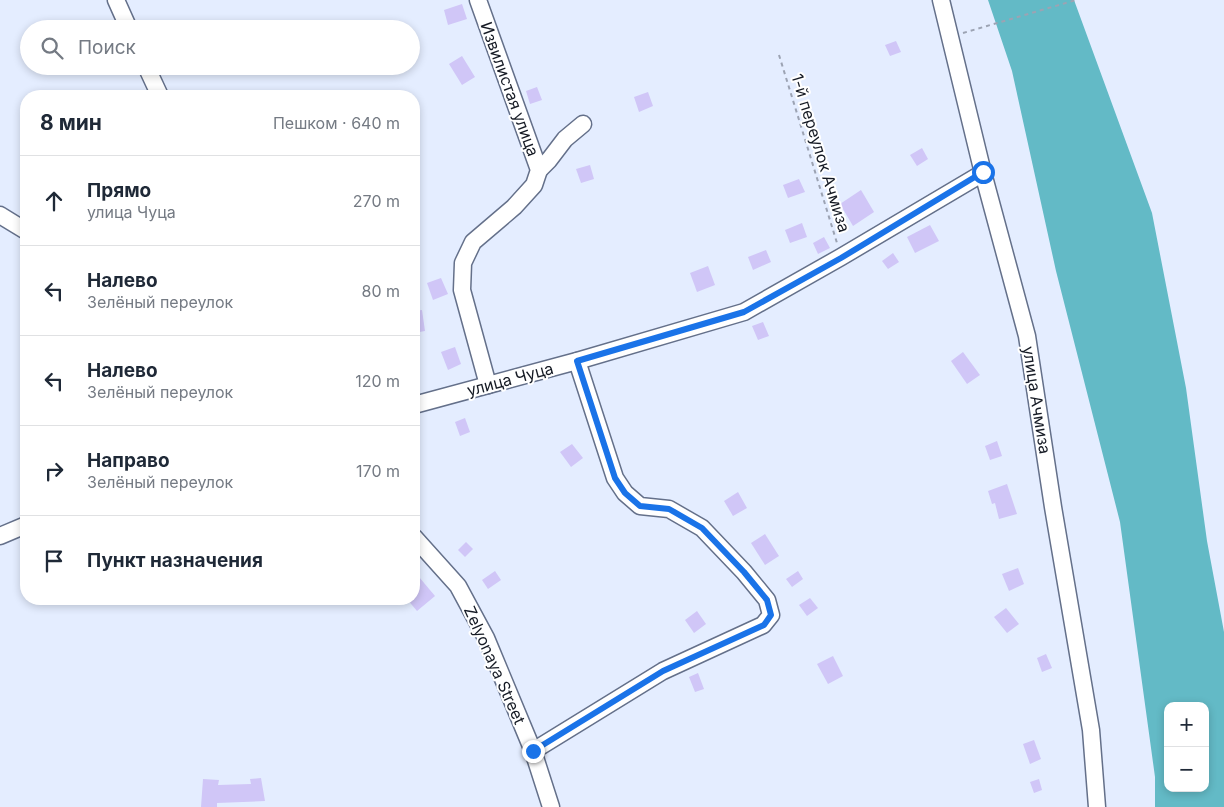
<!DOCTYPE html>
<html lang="ru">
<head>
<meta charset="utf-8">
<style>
  body { margin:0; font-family:Inter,sans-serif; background:#f6f6f7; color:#1f2937 }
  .controls { position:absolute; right:15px; bottom:15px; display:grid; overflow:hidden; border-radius:10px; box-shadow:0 2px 8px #0003 }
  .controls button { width:45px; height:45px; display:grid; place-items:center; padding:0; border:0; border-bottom:1px solid #e0e1e3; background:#fff; color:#1f2937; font:25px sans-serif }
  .stop { position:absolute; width:15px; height:15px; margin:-11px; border:4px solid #1a73e8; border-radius:50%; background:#fff }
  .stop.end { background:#1a73e8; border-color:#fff; box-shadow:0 1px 5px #0008 }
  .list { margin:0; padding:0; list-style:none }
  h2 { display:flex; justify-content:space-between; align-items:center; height:65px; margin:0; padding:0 20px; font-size:21px }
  h2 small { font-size:16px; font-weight:400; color:#747a83 }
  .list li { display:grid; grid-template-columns:32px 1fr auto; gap:15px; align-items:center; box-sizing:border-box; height:90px; padding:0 20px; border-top:1px solid #e0e1e3 }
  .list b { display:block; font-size:19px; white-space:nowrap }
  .list p { margin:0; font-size:16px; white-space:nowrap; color:#747a83 }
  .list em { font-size:16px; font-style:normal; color:#747a83 }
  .icon { flex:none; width:28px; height:28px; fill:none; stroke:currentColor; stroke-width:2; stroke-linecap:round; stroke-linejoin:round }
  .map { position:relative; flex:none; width:1224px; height:807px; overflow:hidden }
  .search { position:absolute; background:#fff; box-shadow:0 2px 8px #0003; left:20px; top:20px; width:400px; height:55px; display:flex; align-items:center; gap:12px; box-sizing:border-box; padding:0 18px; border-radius:28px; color:#747a83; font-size:19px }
  .panel { position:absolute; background:#fff; box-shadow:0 2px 8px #0003; left:20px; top:90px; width:400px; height:515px; border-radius:20px }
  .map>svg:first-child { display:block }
  .water { fill:#63bac6; fill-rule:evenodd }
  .building { fill:#d0c6f7 }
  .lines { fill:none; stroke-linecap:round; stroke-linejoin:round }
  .minor-casing { stroke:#64708a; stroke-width:19 }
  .path { stroke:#9ca3b3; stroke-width:2; stroke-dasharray:4 4; stroke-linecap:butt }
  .minor { stroke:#fff; stroke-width:16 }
  .route { stroke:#1a73e8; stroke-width:6 }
  .labels { text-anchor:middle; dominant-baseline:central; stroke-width:4; stroke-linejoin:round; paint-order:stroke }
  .street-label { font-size:16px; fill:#151a24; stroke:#fff }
</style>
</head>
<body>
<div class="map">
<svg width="1224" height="807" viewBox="0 0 1224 807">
  <rect width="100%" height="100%" fill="#e4edff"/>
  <path class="water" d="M988 0H1074L1152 213 1186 388 1207 541 1224 632V807H1155V777L1120 522 1056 271 1012 71ZM1168 706H1205V788H1168Z"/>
  <g class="building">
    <polygon points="462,4 467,19 448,25 444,10"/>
    <polygon points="896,41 901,52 890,56 885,45"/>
    <polygon points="462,56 475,77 462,85 449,64"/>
    <polygon points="537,87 542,100 530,104 526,91"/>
    <polygon points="648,92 653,106 639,112 634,97"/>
    <polygon points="922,148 928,159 917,166 910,155"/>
    <polygon points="590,165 594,179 581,183 576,169"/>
    <polygon points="799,179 805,192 788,198 783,185"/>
    <polygon points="861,190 874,212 853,226 840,204"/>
    <polygon points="802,223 807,237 790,243 785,230"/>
    <polygon points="930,225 939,241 915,253 907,237"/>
    <polygon points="824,237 830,248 818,254 813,243"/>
    <polygon points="766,250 771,262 753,270 748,257"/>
    <polygon points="893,253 899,262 888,269 882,261"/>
    <polygon points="708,266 715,285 697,292 690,273"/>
    <polygon points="441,278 448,294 433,300 427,283"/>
    <polygon points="422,310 425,331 414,333 414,311"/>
    <polygon points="763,322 769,336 758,340 752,326"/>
    <polygon points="455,347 461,364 448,370 441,352"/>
    <polygon points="963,352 980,375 967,384 951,361"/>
    <polygon points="465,418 470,432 460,436 455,422"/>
    <polygon points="997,441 1002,456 990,460 985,446"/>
    <polygon points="572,444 583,458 571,467 560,452"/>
    <polygon points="1007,484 1017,514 999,519 995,503 992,504 988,491"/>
    <polygon points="738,492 747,508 733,516 724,501"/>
    <polygon points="765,534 779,556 765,565 751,543"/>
    <polygon points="466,542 473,549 465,557 458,550"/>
    <polygon points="1018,568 1024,584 1009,591 1002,574"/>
    <polygon points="414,571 435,596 417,611 407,599 414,599"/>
    <polygon points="495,571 501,580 488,589 482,580"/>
    <polygon points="798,571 803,579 792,587 786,579"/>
    <polygon points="810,598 818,608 807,616 799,605"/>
    <polygon points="1006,608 1019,624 1007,633 994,617"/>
    <polygon points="697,611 706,624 694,633 685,620"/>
    <polygon points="1046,654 1052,668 1042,672 1037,658"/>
    <polygon points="833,656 843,676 828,684 817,664"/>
    <polygon points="698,673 704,689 695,692 689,677"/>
    <polygon points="1034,740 1041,759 1030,764 1023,744"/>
    <polygon points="261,778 265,801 217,803 217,807 201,807 203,779 219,780 218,785 251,784 250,779"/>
    <polygon points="1039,779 1042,790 1034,793 1030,782"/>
  </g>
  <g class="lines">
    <defs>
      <g id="minor">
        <polyline points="116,0 129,29"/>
        <polyline points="478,0 539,170 534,185 514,207 473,242 463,263 462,290 488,385"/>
        <polyline points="941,0 983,173 1027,336 1053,507 1091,730 1097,807"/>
        <polyline points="146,66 160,96"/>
        <polyline points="539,170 549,160 565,139 583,124"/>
        <polyline points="0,215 26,231"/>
        <polyline points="414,405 577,361 744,312 841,257 983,173"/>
        <polyline points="0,536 26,525"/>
        <polyline points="414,537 458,586 486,638 533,751 551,807"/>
        <polyline points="533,751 663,671 763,625 771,615 767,600 744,572 702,528 669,509 640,506 625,493 615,478 577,361"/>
      </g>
    </defs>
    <use href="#minor" class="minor-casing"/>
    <g class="path">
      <polyline points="963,33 1076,0"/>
      <polyline points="779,55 837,243"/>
    </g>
    <use href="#minor" class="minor"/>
  </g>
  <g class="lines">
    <polyline class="route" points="533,751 663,671 764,625 771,615 767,600 744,572 702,528 669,509 640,506 625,493 615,478 577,361 744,312 841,258 983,172"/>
  </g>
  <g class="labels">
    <g class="street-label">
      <text transform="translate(510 89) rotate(70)">Извилистая улица</text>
      <text transform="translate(821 153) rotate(73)">1-й переулок Ачмиза</text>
      <text transform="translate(510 379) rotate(-15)">улица Чуца</text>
      <text transform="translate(1037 400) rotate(81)">улица Ачмиза</text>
      <text transform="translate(495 665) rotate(66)">Zelyonaya Street</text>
    </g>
  </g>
</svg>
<div class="controls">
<button>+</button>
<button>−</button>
</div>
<div class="stop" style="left:983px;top:172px"></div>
<div class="stop end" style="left:533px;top:751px"></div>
<div class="search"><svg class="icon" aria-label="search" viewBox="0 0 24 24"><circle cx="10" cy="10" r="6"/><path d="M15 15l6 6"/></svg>Поиск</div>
<section class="panel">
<h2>8 мин<small>Пешком · 640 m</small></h2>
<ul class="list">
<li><svg class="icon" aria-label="ahead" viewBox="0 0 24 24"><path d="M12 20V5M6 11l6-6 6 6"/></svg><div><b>Прямо</b><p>улица Чуца</p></div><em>270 m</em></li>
<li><svg class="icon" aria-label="left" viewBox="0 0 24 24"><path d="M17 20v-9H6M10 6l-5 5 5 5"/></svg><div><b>Налево</b><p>Зелёный переулок</p></div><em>80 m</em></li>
<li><svg class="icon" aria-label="left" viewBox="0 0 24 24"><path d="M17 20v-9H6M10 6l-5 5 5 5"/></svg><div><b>Налево</b><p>Зелёный переулок</p></div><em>120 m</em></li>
<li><svg class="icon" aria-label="right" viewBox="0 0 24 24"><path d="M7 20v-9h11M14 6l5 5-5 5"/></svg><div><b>Направо</b><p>Зелёный переулок</p></div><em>170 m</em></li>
<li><svg class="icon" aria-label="arrive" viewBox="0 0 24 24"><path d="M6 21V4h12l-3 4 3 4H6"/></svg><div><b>Пункт назначения</b></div></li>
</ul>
</section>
</div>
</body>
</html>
